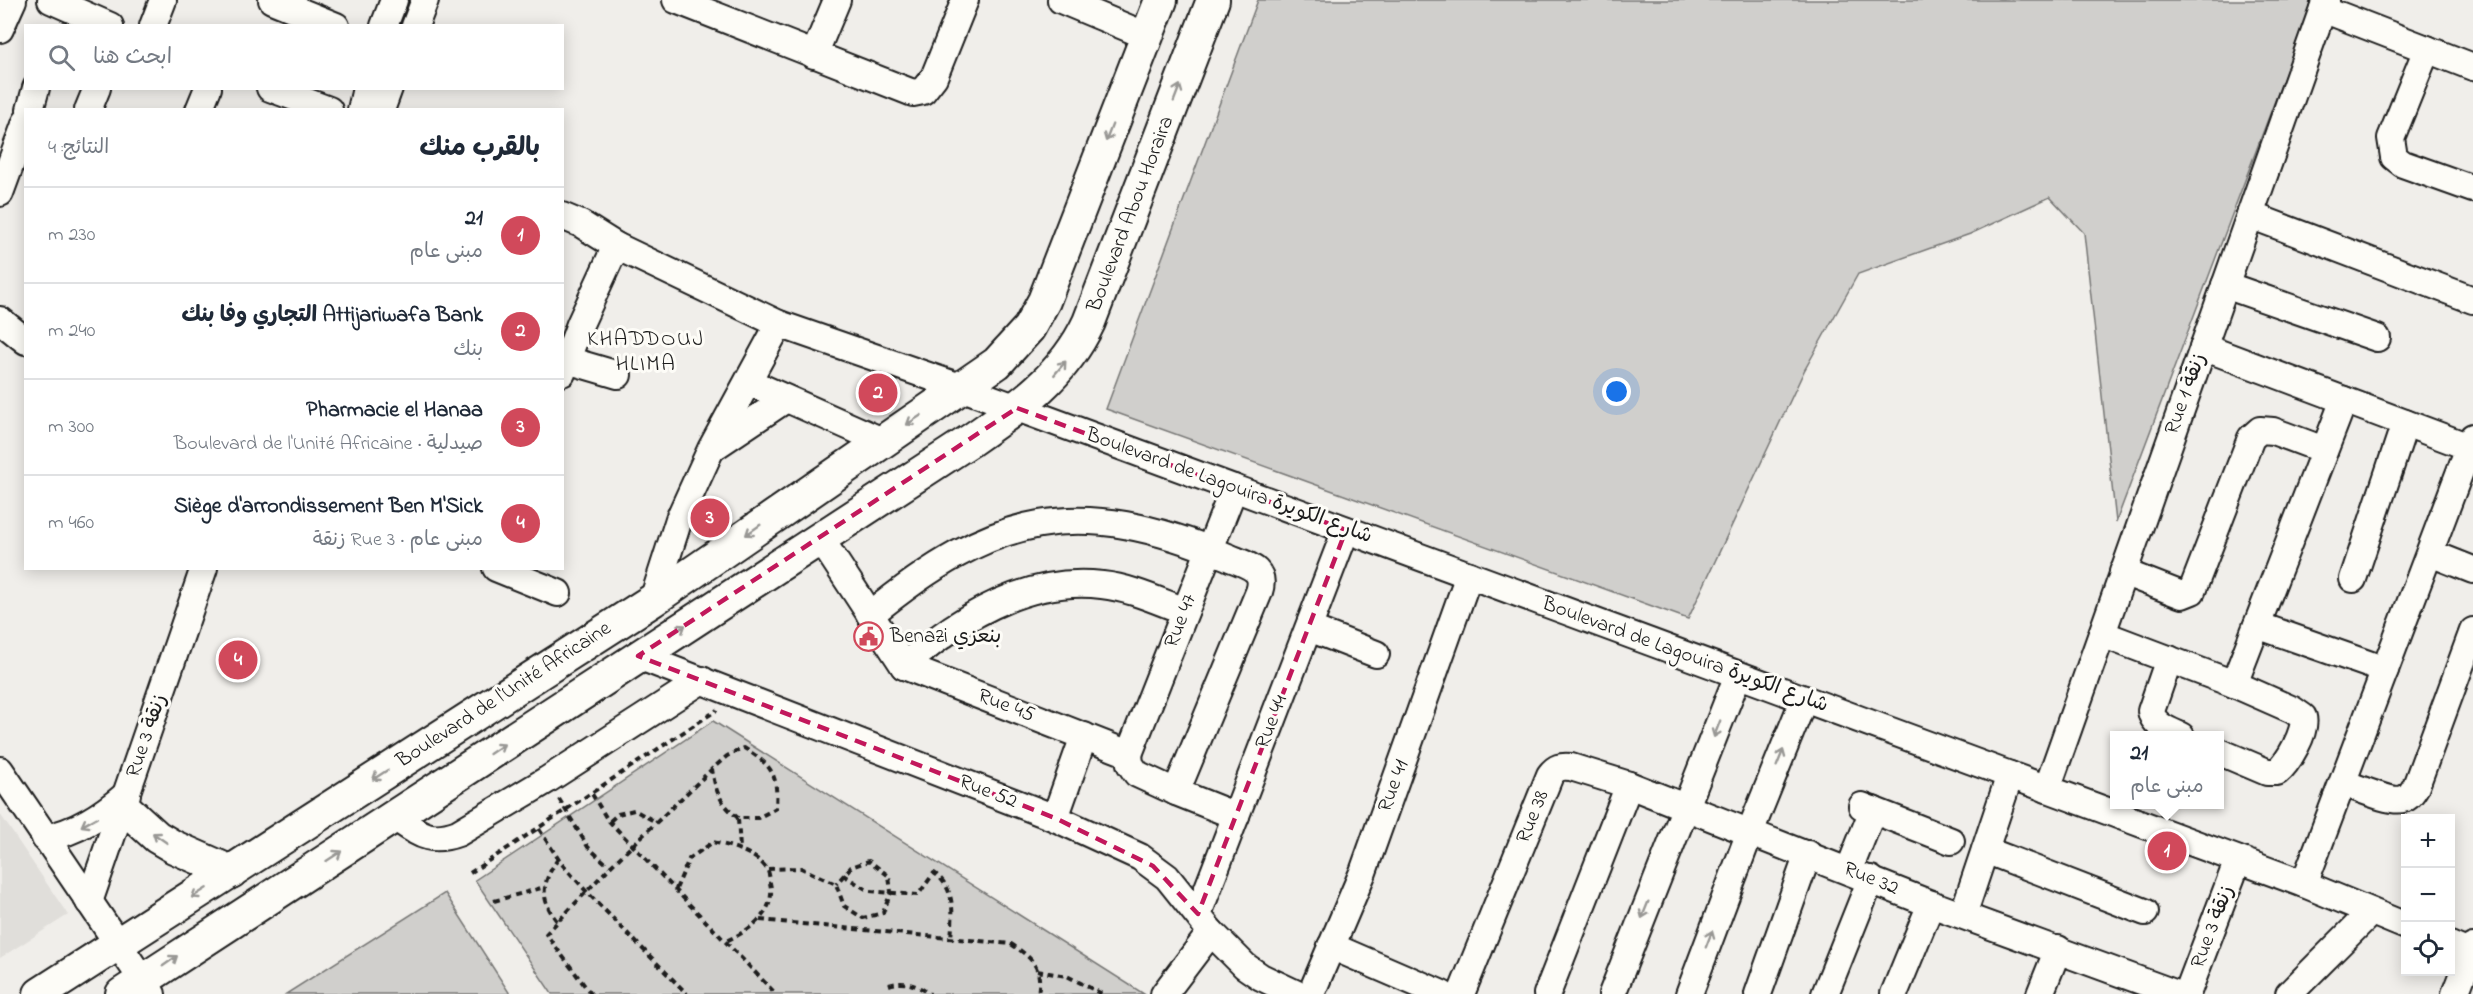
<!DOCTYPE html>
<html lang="ar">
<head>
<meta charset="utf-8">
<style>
  body { margin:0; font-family:"Indie Flower","Playpen Sans Arabic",sans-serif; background:#f2f2f3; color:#1f2937; direction:rtl }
  .controls { position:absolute; right:18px; bottom:18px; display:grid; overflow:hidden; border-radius:0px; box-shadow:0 3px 15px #0003 }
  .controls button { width:54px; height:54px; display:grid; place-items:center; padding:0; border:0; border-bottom:2px solid #e0e1e3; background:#fff; color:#1f2937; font:30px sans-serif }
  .you { position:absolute; left:1617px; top:392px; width:21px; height:21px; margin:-15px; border:4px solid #fff; border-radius:50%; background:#1a73e8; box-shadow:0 0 0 9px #1a73e833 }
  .badge { display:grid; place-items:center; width:39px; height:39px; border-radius:50%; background:#d1495b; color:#fff; font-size:20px; font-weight:700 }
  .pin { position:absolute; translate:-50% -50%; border:3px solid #fff; box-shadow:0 2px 6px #0006 }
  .popup { position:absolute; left:2110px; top:731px; width:114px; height:78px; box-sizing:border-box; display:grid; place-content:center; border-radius:0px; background:#fff; filter:drop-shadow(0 2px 4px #0005); font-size:20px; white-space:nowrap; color:#747a83 }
  .popup b { font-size:22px; color:#1f2937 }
  .popup::after { content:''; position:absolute; left:50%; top:100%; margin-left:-12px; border:12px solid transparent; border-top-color:#fff }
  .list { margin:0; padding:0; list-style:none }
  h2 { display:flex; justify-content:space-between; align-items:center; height:78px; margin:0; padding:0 24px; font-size:26px }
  h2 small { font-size:20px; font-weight:400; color:#747a83 }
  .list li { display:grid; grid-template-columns:39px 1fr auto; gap:18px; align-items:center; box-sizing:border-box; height:96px; padding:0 24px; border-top:2px solid #e0e1e3 }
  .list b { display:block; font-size:22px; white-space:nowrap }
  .list p { margin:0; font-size:20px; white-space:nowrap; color:#747a83 }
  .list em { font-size:20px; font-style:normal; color:#747a83 }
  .icon { flex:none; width:33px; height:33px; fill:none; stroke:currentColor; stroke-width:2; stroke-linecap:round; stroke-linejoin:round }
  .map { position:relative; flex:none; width:2473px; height:994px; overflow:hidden; direction:ltr }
  .search { position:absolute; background:#fff; box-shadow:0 3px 15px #0003; left:24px; top:24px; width:540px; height:66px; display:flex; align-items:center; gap:15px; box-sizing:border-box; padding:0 21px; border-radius:0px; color:#747a83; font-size:22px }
  .panel { position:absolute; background:#fff; box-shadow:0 3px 15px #0003; left:24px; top:108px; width:540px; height:462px; border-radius:0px; direction:rtl }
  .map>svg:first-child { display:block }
  .built { fill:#e0deda }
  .green { fill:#d0cfcc; stroke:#767674; stroke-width:1.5 }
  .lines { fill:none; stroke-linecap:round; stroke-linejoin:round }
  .minor-casing { stroke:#1c1c1c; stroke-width:30 }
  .major-casing { stroke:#1c1c1c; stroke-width:36 }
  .path { stroke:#1c1c1c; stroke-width:4; stroke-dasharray:6 4.5; stroke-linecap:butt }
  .minor { stroke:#fdfcf7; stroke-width:26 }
  .major { stroke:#fdfcf7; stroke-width:32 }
  .oneway { stroke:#989794 }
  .marked { fill:none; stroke:#c2185b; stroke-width:4.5; stroke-dasharray:12 8; stroke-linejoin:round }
  .labels { text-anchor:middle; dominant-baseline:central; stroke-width:6; stroke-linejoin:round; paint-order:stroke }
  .street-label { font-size:21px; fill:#1c1c1c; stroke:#fdfcf7 }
  .poi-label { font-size:21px; fill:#1c1c1c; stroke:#fdfcf7; text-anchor:start }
  .neighbourhood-label { font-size:22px; letter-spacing:1.5px; fill:#1c1c1c; stroke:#fdfcf7 }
</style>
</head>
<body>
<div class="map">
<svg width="2473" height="994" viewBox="0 0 2473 994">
  <rect width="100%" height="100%" fill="#f0eeea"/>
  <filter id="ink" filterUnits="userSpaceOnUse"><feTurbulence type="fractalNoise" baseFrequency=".0167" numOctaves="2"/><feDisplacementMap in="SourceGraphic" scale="12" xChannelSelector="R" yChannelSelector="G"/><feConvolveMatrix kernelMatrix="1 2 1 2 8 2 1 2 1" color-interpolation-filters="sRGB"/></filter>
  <g filter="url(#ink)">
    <polygon class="built" points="0,814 68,915 0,958"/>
    <g class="green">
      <polygon points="1258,0 2313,0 2116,522 2084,233 2050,197 1970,234 1858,274 1804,371 1688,619 1106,409"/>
      <polygon points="713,721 1144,994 552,994 475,880"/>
      <polygon points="445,893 510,994 286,994"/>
    </g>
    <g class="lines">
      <defs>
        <g id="minor">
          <polyline points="51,0 110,26"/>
          <polyline points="272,0 336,26"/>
          <polyline points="676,0 913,93 923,91 934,77 965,0"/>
          <polyline points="1061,0 1147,36"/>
          <polyline points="2323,9 2473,67"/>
          <polyline points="153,26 163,0"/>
          <polyline points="384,26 394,0"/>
          <polyline points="415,26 425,0"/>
          <polyline points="0,29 13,0"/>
          <polyline points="2427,49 2391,138 2394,157 2403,164 2473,189"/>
          <polyline points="814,55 837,0"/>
          <polyline points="270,88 329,110"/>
          <polyline points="30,110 36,88"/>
          <polyline points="88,110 97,88"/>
          <polyline points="199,110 208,88"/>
          <polyline points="361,110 366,88"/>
          <polyline points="381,110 389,88"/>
          <polyline points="0,193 26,122"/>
          <polyline points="2250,215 2473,300"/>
          <polyline points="562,216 581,224 616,246 779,324 963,388 2010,775 2304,884 2406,926"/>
          <polyline points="2225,285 2377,338"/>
          <polyline points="0,320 26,341"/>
          <polyline points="2203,347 2469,447"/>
          <polyline points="567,360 618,375"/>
          <polyline points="562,373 580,324 616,246"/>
          <polyline points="749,382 882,441"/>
          <polyline points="714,447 786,399"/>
          <polyline points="820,538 904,666 1129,754 1130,764 1137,774 1176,792 1236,816"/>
          <polyline points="2430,553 2473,570"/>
          <polyline points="496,568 558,593"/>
          <polyline points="2123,572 2182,595 2192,591 2251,438 2260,430 2273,431 2324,450"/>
          <polyline points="2353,579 2405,423"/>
          <polyline points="653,600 679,519 711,449 779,324"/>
          <path d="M870 615C995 513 1076 494 1228 557 1246 565 1267 568 1259 592L1176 792"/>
          <polyline points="2257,625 2385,670"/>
          <polyline points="1309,628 1376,654"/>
          <polyline points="2102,634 2234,684 2344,400"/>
          <polyline points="638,656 1055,818 1140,857 1167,877 1211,932 1245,966 1261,977 1297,994"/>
          <path d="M2169 659 2151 711C2153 725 2168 730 2181 736"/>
          <path d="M904 666C957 619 1027 576 1102 585 1131 588 1158 601 1185 611"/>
          <path d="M2220 752 2267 772H2277C2288 763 2307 731 2303 717L2293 710 2234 684"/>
          <polyline points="1129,754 1234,488"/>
          <polyline points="0,770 152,994"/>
          <path d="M2343 783C2356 787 2391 803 2403 799 2409 798 2413 791 2416 786L2473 631"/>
          <polyline points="2047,789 2326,0"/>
          <polyline points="1862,806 1951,841"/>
          <path d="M394 817C419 833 428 844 458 833L547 780 702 680"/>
          <polyline points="1055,818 1084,736"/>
          <path d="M45 838C77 832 102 815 127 794"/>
          <polyline points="1985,850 2145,912"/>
          <polyline points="1849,870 1873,810"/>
          <polyline points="2304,884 2473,437"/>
          <polyline points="89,902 204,568"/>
          <polyline points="1198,914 1346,530"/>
          <polyline points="1963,915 2010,775"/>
          <polyline points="2450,945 2471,954"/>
          <polyline points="1331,946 1442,994"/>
          <polyline points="1164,994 1211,932"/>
          <polyline points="1311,994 1363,872 1469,575"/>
          <path d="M1461 994 1550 775C1556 767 1561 766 1571 767L1629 785 1931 904 2177 994"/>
          <polyline points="1547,994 1629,785"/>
          <polyline points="1612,994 1738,675"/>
          <polyline points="1689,994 1750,832 1804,699"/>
          <polyline points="1758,994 1808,854"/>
          <polyline points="1825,994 1871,879"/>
          <polyline points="1894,994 1931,904"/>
          <polyline points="2040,994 2058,949"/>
          <polyline points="2187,994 2238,860"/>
          <polyline points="2289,994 2371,912"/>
          <polyline points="2455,994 2473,947"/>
        </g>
        <g id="major">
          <polyline points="124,807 157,837 174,847 231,872"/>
          <polyline points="40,994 653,600 997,363 1029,328 1044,301 1161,0"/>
          <path d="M122 994 971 440C1019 407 1064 376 1089 322L1213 0"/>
        </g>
      </defs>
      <use href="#minor" class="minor-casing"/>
      <use href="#major" class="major-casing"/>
      <g class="path">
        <polyline points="592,794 607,819 776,994"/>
        <polyline points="559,799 588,847 609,866"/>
        <polyline points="738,819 740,848"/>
        <polyline points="610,821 618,814 634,810 656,822"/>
        <polyline points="539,829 561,863 586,891 687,994"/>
        <polyline points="768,869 801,868 836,884 844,906 863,918 883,913 891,892 889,876 869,861 851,867 836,884"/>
        <polyline points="470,873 717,710"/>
        <path d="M843 875 869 891 918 895 934 873C956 888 953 915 951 938"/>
        <path d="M676 889 689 859 713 842C731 846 756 853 767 869 769 872 770 879 770 883 777 912 749 931 726 941"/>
        <polyline points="494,901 545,887"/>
        <path d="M760 920 1011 944C1032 958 1043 967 1038 994"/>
        <path d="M557 921C539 898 542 882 558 859"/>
        <polyline points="1037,971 1067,976 1102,994"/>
        <path d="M889 985C904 980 917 985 930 994"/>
        <path d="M591 994 546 934 610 867 712 769 727 756 744 748C773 766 778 774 776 808L758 818H738C720 802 716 794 712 769"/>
      </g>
      <use href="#minor" class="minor"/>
      <use href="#major" class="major"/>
    </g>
    <defs><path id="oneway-shaft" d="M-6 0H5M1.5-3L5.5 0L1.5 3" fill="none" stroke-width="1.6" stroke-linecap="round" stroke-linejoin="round" transform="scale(1.5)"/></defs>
    <g class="oneway">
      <use href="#oneway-shaft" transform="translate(1177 93) rotate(-69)"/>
      <use href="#oneway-shaft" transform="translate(1109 133) rotate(111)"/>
      <use href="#oneway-shaft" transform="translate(1060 368) rotate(-50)"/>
      <use href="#oneway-shaft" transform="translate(914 420) rotate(147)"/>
      <use href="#oneway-shaft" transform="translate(753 530) rotate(145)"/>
      <use href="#oneway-shaft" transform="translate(678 630) rotate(-33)"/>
      <use href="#oneway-shaft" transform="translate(1717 729) rotate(111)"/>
      <use href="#oneway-shaft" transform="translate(497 749) rotate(-34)"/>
      <use href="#oneway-shaft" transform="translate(1780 758) rotate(-68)"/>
      <use href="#oneway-shaft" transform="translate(380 775) rotate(147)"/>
      <use href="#oneway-shaft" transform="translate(89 822) rotate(151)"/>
      <use href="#oneway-shaft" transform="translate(160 838) rotate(-145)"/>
      <use href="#oneway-shaft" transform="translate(334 856) rotate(-33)"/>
      <use href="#oneway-shaft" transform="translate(199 893) rotate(148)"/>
      <use href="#oneway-shaft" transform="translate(1645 910) rotate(112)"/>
      <use href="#oneway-shaft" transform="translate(1709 939) rotate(-69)"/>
      <use href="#oneway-shaft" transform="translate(170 961) rotate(-35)"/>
    </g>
  </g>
  <path class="marked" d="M1017 408 1346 530 1198 914 1153 866 1055 818 638 656Z"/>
  <defs>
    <symbol id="civic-ring" viewBox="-11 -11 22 22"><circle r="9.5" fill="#fdfcf7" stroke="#d1495b" stroke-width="1.5"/><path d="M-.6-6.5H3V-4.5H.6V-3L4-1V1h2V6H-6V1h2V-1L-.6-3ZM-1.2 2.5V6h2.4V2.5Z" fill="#d1495b"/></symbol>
  </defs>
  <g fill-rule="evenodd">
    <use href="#civic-ring" x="852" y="620" width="33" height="33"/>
  </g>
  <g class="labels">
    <g class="street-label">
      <text transform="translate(1131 214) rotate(-69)">Boulevard Abou Horaira</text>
      <text transform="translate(2186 394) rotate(-70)">Rue 1 زنقة</text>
      <text transform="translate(1229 486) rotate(20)">Boulevard de Lagouira شارع الكويرة</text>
      <text transform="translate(1181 621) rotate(-69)">Rue 47</text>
      <text transform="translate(1685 655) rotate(20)">Boulevard de Lagouira شارع الكويرة</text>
      <text transform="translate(504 695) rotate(-33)">Boulevard de l'Unité Africaine</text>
      <text transform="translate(1006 706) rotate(21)">Rue 45</text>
      <text transform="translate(1272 722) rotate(-69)">Rue 44</text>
      <text transform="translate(147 736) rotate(-71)">Rue 3 زنقة</text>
      <text transform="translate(1394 786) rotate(-70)">Rue 41</text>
      <text transform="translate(988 792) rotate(21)">Rue 52</text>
      <text transform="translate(1533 817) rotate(-68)">Rue 38</text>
      <text transform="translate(1871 879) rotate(22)">Rue 32</text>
      <text transform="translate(2213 927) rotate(-69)">Rue 3 زنقة</text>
    </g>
    <g class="poi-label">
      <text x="890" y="637">Benazi بنعزي</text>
    </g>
    <g class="neighbourhood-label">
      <text x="646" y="340">KHADDOUJ<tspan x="646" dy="25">HLIMA</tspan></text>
    </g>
  </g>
</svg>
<div class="controls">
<button>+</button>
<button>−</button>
<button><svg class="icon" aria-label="locate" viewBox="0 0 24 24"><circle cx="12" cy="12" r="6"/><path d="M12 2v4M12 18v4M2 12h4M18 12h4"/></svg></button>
</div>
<div class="you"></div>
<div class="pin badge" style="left:2167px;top:851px">1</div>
<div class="popup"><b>21</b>مبنى عام</div>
<div class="pin badge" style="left:878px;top:393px">2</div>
<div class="pin badge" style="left:710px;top:518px">3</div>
<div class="pin badge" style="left:238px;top:660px">4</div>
<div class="search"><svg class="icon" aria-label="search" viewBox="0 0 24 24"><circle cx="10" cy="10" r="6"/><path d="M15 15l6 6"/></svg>ابحث هنا</div>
<section class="panel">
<h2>بالقرب منك<small>النتائج: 4</small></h2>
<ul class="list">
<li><span class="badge">1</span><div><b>21</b><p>مبنى عام</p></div><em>230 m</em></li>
<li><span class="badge">2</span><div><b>Attijariwafa Bank التجاري وفا بنك</b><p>بنك</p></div><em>240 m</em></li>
<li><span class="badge">3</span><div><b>Pharmacie el Hanaa</b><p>صيدلية · Boulevard de l'Unité Africaine</p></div><em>300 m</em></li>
<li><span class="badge">4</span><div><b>Siège d'arrondissement Ben M'Sick</b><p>مبنى عام · Rue 3 زنقة</p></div><em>460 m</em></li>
</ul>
</section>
</div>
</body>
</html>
